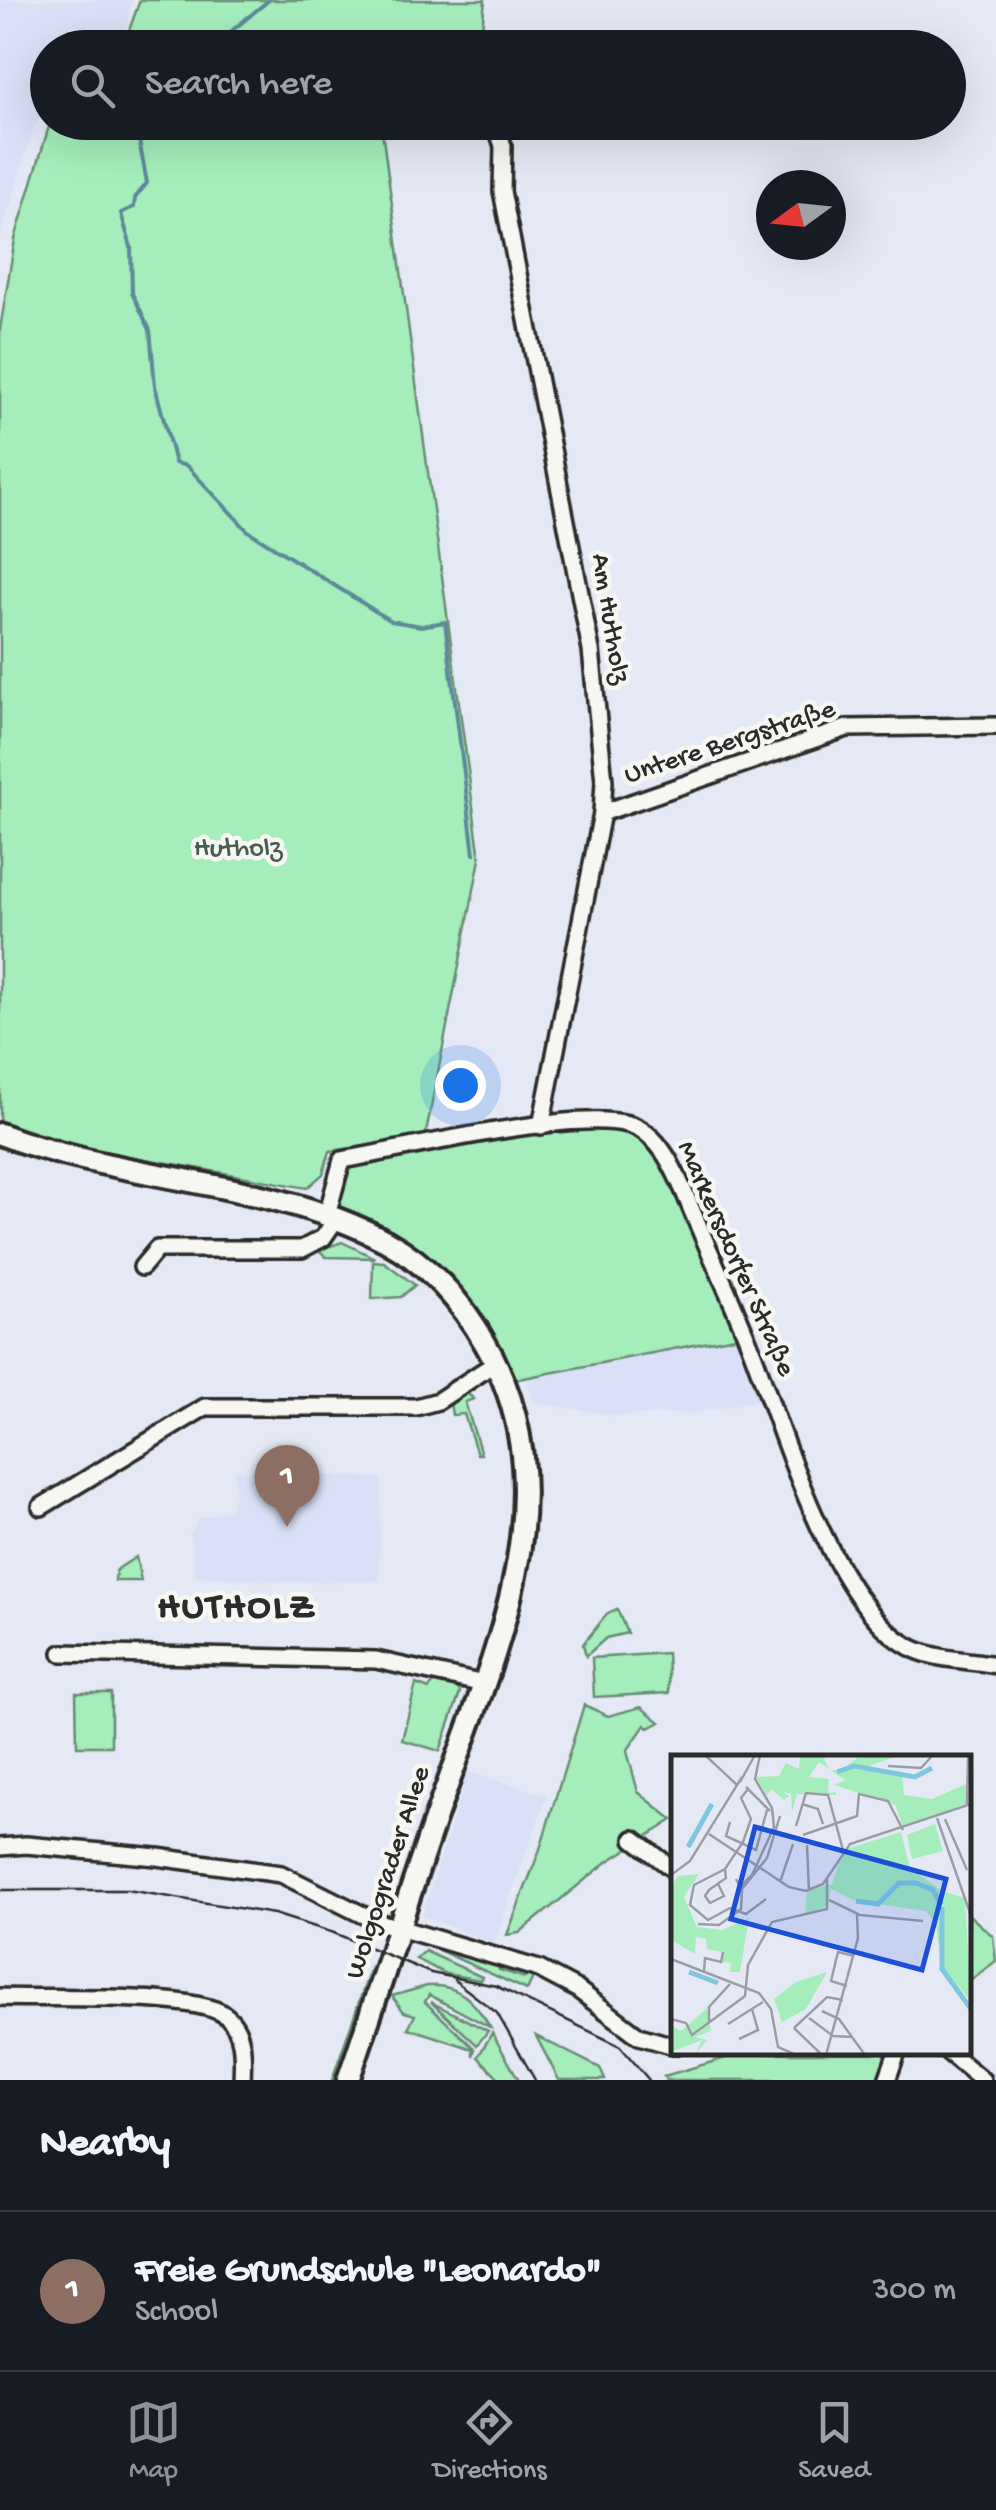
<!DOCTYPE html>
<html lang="en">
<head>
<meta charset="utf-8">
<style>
  body { margin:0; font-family:"Gochi Hand",sans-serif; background:#242831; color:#f1f3f6 }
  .compass { position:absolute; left:756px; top:170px; width:90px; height:90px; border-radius:50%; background:#171b24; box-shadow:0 10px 40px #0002; rotate:255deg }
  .you { position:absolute; left:460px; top:1085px; width:35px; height:35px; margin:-25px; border:8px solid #fff; border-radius:50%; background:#1a73e8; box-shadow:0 0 0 15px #1a73e833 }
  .badge { display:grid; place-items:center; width:65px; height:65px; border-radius:50%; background:#8c9099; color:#fff; font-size:32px; font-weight:700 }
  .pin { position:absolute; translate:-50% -82px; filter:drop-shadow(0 2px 5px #0008) }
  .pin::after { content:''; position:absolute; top:52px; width:35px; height:30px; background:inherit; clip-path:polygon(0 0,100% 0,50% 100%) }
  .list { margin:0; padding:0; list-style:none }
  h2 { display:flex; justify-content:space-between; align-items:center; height:130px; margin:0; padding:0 40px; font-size:42px }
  h2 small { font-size:32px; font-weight:400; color:#9ea1a6 }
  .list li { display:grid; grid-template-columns:65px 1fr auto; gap:30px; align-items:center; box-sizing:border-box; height:160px; padding:0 40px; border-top:2px solid #363941 }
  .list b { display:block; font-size:38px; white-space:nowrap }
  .list p { margin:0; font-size:32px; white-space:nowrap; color:#9ea1a6 }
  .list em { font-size:32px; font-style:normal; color:#9ea1a6 }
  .icon { flex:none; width:55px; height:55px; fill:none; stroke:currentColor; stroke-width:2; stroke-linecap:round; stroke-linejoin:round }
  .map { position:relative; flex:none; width:996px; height:2080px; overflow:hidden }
  .search { position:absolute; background:#171b24; box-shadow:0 10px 40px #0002; left:30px; right:30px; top:30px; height:110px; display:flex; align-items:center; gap:25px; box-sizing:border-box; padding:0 35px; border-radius:55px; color:#9ea1a6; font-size:38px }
  .sheet { height:290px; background:#171b24 }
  nav { display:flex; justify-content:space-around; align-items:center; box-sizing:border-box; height:140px; border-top:2px solid #363941; background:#171b24; font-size:28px; color:#9ea1a6 }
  nav a { display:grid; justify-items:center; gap:5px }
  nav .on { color:#8c9099 }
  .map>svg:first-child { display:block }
  .built { fill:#d9e0f7 }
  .green { fill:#a5eebc; stroke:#688c74; stroke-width:2.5 }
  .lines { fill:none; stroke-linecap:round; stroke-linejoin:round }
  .stream { stroke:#5d8998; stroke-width:4 }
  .minor-casing { stroke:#2b2b2b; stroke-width:22 }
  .major-casing { stroke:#2b2b2b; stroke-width:28 }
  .minor { stroke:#f6f6f2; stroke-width:15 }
  .major { stroke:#f6f6f2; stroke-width:20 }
  .tram { stroke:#2b2b2b; stroke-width:2.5 }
  .labels { text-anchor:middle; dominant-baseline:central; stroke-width:9; stroke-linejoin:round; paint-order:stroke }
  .street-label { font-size:28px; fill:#2b2b2b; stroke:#f6f6f2 }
  .park-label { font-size:28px; fill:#4a5c4f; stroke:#f6f6f2 }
  .district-label { font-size:38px; font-weight:bold; letter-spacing:2.5px; fill:#2b2b2b; stroke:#f6f6f2 }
  .inset-river { fill:none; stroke:#7fc7e0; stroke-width:5 }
  .inset-road { fill:none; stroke:#9b9da4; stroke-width:2.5 }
  .view { fill:#1d4ed8; fill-opacity:0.15; stroke:#1d4ed8; stroke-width:5 }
  .inset-edge { fill:none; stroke:#2b2b2b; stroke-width:5 }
</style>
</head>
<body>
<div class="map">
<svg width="996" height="2080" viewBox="0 0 996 2080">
  <rect width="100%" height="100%" fill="#e5e9f5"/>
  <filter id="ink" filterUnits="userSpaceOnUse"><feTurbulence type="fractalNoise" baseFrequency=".01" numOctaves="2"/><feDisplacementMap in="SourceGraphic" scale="20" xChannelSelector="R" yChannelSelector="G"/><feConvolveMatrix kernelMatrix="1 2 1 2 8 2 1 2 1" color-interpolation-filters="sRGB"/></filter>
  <g filter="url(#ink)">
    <g class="built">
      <polygon points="0,0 132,0 126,30 106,47 48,48 47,105 34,127 0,239"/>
      <polygon points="740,1336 764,1399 694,1413 616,1416 533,1402 527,1377"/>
      <polygon points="234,1470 381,1478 379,1581 281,1582 195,1576 190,1534 198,1519 230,1509 235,1496"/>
      <polygon points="468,1772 547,1795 494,1943 422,1916"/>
    </g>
    <g class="green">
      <polygon points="140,0 485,0 480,47 123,47"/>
      <polygon points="50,123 381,123 480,859 425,1138 330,1151 323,1174 307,1188 79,1147 0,1126 0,329 15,239"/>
      <polygon points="599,1126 644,1137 685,1206 740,1336 508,1381 469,1305 336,1210 347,1166 540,1130"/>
      <polygon points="342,1242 375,1258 326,1257 319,1250"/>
      <polygon points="373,1261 384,1262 415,1285 401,1297 372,1299"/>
      <polygon points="466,1392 474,1399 465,1402 481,1454 477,1454 464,1414 452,1415 450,1403"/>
      <polygon points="136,1557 141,1581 115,1581 116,1570"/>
      <polygon points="617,1609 627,1633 606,1638 586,1656 583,1644 608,1613"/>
      <polygon points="667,1653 669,1693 594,1697 592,1658"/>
      <polygon points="437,1679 458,1687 460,1693 440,1751 402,1740 416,1684 429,1689"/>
      <polygon points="76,1693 111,1693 111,1746 77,1746"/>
      <polygon points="584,1705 608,1716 641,1707 660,1722 649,1728 645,1725 627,1751 638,1792 673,1820 607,1862 519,1933 507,1935 539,1852"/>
      <polygon points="969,1915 993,1936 996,1961 969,1981"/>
      <polygon points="423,1943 501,1961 499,1970 525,1978 528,1970 535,1973 527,1990"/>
      <polygon points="425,1951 482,1977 481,1980 446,1974 416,1959"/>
      <polygon points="374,1965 340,2080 332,2080 371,1967"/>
      <path d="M427 1986C459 1983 475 2002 490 2027L429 1995 425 2002 475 2049 473 2056V2049L408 2028 415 2015 404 2012 392 1996Z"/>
      <polygon points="431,2002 488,2031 477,2045"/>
      <polygon points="492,2033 519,2080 501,2080 478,2057"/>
      <polygon points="536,2036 600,2068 605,2080 559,2080"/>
      <polygon points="743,2053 889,2053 885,2080 666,2080 664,2076"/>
    </g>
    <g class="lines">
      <g class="stream">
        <polyline points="211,48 269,0"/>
        <polyline points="149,122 149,135 139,140 147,183 135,198 134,207 121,213 131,247 132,293 150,330 155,386 175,463 187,466 248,531 391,621 421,626 445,622 474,854"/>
      </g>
      <defs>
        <g id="minor">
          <polyline points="495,122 503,146 502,191 591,650 604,781 602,813 541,1126"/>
          <polyline points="602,813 847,728 996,726"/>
          <path d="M327 1215 342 1160C406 1149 571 1109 628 1124 665 1133 682 1189 696 1220 715 1265 736 1308 753 1353 782 1431 835 1612 914 1649 937 1660 971 1660 996 1665"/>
          <polyline points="142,1267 157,1249 302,1249 323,1238 336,1219"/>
          <polyline points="41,1507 205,1407 416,1407 438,1401 497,1362"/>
          <polyline points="62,1653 376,1660 484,1684"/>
          <polyline points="634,1839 674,1870"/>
          <polyline points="0,1847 26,1845 157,1857 281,1874 375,1921 539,1969 577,1989 639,2036 674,2046"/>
          <path d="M0 1997C45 1999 194 1992 225 2015 245 2030 243 2058 242 2080"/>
          <polyline points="948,2052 982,2080"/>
          <polyline points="887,2080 897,2052"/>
        </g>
        <path id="major" d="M0 1134C124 1182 268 1178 386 1241 428 1264 462 1302 485 1343 574 1496 490 1663 437 1814 406 1902 379 1992 348 2080"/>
      </defs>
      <use href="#minor" class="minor-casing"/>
      <use href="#major" class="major-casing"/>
      <use href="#minor" class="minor"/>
      <use href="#major" class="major"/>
      <g class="tram">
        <polyline points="0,1890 127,1890 274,1914 334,1933 431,1973 496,1986 620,2046 649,2080"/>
        <polyline points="454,1980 497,2013 535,2080"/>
      </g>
    </g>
  </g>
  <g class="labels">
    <g class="street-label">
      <text transform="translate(609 619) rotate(81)">Am Hutholz</text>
      <text transform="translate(730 743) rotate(-18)">Untere Bergstraße</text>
      <text transform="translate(735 1259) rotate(66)">Markersdorfer Straße</text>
      <text transform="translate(389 1873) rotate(-72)">Wolgograder Allee</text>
    </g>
    <g class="park-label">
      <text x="238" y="849">Hutholz</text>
    </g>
    <g class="district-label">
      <text x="237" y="1609">HUTHOLZ</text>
    </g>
  </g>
  <g transform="translate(671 1755)">
    <rect width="300" height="300" fill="#e5e9f5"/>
    <path d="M129 0H158L153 4 158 14 148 7 138 22 158 24 157 38 164 37 166 40 126 39 121 57 120 39 112 37 118 41 113 45 100 34 96 41 85 22 108 21 115 8 128 14ZM190 0H229L198 11 231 19 233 40 261 44 295 29V49L232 71 224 50 163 30 174 25 159 15 169 16ZM264 69 272 96 241 104 236 80ZM230 77 239 113 271 136 294 143 300 246 270 212 265 169 255 156 184 146 160 134 157 151 134 159 136 136 161 129 172 95ZM28 119 13 142 26 172 51 175 78 163 69 217H59L60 208 49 207 52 197 36 194 35 184 25 182 24 199 0 185V131L7 121ZM156 217 135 254 111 267 103 244 125 227ZM36 253 40 276 24 282 36 285 24 300 31 285 0 297V270L10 276Z" fill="#a5eebc"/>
    <path class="inset-river" d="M166 17 183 11 244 22 261 13M17 92 41 49M185 146 207 149 228 128H245L262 135 270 150M271 152V214L300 254M18 217 47 228"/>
    <path class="inset-road" d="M34 0 66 30M217 11 250 13 262 0M69 27 84 0M75 32 99 56M78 33 70 43 80 64 72 87 54 114 23 130 19 150 37 165 59 153 75 159 95 144M131 49 147 54 152 69M296 50 297 0M266 63 300 161M274 64 296 115M59 67 55 81 85 95 96 55M125 71 135 38 157 40 172 95M38 79 118 132 135 136 152 129 179 89 300 49M132 80 186 61 188 39 217 46 232 75M136 90 138 136M0 120 19 106 71 22M65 124 69 132 81 120 103 72 101 53 84 24 89 0M109 127 122 89M47 129 53 141 39 148 34 141 38 135 55 123 54 114M158 145 189 160 252 166M27 169 48 170 70 154 71 134 96 103 109 61M0 204 88 238 100 254 107 292 125 300M33 217 34 203 50 207 52 197M176 231 160 226 167 197 183 201M151 256 168 264 194 300M138 263 162 281 182 282M0 264 15 268 21 280 74 241 77 210 101 167 156 154V124M38 267V252L59 229M57 269 92 247M123 273 156 242 172 245M123 273 151 300M68 284 87 275 81 254M155 300 187 183 186 159"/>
    <path class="view" d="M84 72 275 124 251 215 60 164Z"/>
    <rect width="300" height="300" class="inset-edge"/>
  </g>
</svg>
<svg class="compass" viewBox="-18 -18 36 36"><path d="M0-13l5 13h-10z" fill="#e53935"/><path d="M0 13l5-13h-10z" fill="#9ea1a6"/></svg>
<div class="you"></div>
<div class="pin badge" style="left:287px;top:1527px;background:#8d6e63">1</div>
<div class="search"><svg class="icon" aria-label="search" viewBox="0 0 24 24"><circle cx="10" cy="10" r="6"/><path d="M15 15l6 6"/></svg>Search here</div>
</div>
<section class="sheet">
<h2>Nearby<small></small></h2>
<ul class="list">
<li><span class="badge" style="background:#8d6e63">1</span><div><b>Freie Grundschule &quot;Leonardo&quot;</b><p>School</p></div><em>300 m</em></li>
</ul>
</section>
<nav>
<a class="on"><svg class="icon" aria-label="map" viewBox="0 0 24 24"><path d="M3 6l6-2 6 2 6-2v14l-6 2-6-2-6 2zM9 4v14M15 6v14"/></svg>Map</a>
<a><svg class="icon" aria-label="directions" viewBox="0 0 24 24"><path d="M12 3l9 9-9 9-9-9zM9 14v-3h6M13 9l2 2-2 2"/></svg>Directions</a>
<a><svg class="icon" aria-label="saved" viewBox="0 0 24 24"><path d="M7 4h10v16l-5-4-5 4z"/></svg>Saved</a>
</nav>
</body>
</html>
